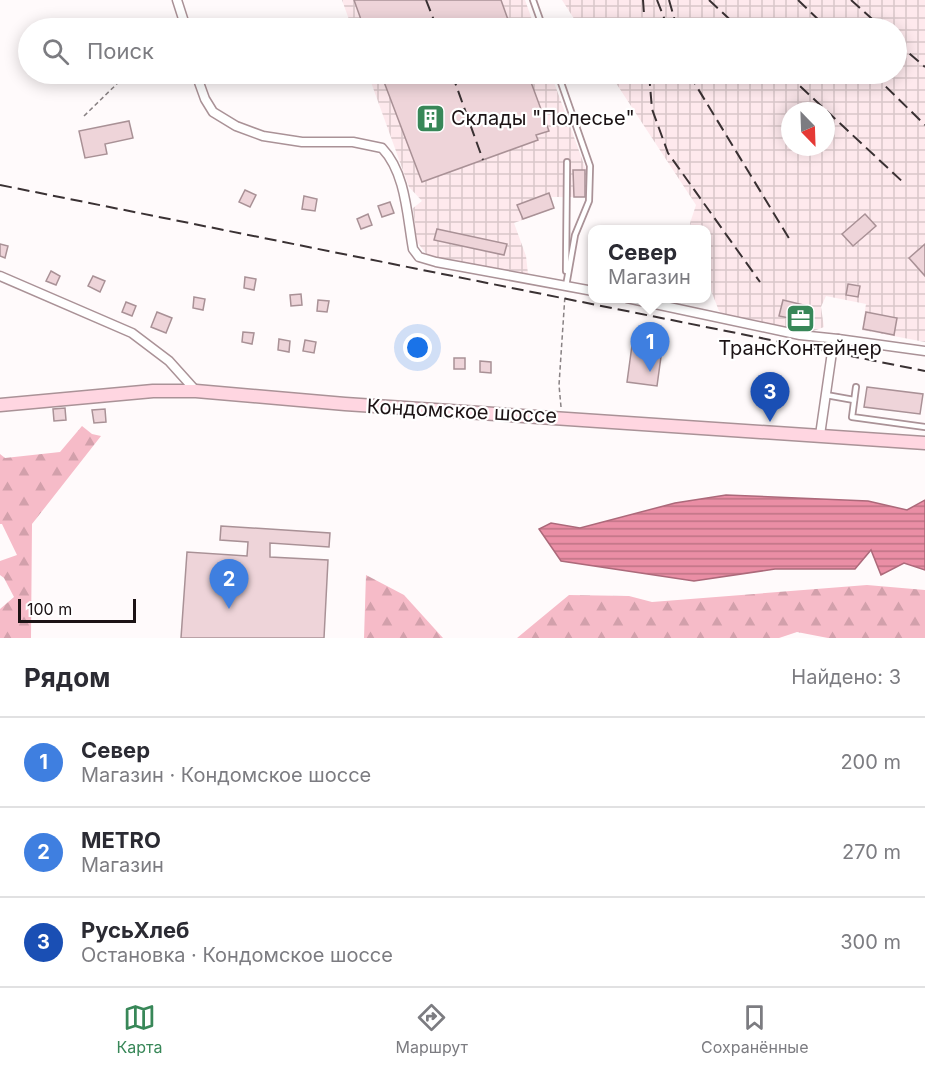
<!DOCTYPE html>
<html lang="ru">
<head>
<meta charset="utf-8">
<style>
  body { margin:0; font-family:Inter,sans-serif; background:#f2f2f3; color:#2b2b33 }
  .compass { position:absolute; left:781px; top:102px; width:54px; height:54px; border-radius:50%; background:#fff; box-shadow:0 3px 15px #0003; rotate:157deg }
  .scale { position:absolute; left:18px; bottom:15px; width:118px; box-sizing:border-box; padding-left:6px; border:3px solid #1c1315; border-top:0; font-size:16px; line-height:21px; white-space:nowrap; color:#1c1315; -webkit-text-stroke:4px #fff; paint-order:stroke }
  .you { position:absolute; left:418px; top:348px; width:21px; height:21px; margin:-15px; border:4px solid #fff; border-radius:50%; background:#1a73e8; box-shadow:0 0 0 9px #1a73e833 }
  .badge { display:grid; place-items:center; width:39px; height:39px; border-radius:50%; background:#388758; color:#fff; font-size:20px; font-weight:700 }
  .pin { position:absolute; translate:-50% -50px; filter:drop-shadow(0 2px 3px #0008) }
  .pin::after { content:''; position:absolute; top:32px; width:21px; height:18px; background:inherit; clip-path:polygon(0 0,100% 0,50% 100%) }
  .popup { position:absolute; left:588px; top:225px; width:123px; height:78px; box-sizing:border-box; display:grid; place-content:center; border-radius:12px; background:#fff; filter:drop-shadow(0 2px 4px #0005); font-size:20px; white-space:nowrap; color:#7c7c81 }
  .popup b { font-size:22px; color:#2b2b33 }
  .popup::after { content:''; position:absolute; left:50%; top:100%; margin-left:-12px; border:12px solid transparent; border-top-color:#fff }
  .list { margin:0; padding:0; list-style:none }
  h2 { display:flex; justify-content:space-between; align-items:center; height:78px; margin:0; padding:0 24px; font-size:26px }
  h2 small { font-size:20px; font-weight:400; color:#7c7c81 }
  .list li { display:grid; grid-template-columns:39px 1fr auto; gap:18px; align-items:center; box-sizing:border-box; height:90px; padding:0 24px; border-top:2px solid #e1e1e2 }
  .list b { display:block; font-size:22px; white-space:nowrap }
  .list p { margin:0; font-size:20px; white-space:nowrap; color:#7c7c81 }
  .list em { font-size:20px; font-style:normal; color:#7c7c81 }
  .icon { flex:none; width:33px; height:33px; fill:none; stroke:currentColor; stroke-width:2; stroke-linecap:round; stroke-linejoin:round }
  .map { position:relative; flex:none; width:925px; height:638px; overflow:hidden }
  .search { position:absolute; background:#fff; box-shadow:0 3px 15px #0003; left:18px; right:18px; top:18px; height:66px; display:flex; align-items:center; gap:15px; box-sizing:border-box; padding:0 21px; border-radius:33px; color:#7c7c81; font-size:22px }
  .sheet { height:348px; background:#fff }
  nav { display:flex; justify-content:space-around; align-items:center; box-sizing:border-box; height:84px; border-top:2px solid #e1e1e2; background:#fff; font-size:16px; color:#7c7c81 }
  nav a { display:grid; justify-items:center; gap:3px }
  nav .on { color:#388758 }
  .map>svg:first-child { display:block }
  .industrial { fill:url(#industrial-grid); fill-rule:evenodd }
  .forest { fill:url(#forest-firs) }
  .water { fill:url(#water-rules); stroke:#ac697a; stroke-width:1.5 }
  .building { fill:#eed4d9; stroke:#a99196; stroke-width:1.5 }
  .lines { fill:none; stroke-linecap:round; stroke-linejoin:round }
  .lane-casing { stroke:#aa9297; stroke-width:8 }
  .street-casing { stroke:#aa9297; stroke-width:11 }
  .secondary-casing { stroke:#aa9297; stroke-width:15 }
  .path { stroke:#898284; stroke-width:1.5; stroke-dasharray:4.5 3; stroke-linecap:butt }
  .lane { stroke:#fff; stroke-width:4.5 }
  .street { stroke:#fff; stroke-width:8 }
  .secondary { stroke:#ffd6e1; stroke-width:12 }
  .rail { stroke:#3a3133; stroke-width:2; stroke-dasharray:12 6; stroke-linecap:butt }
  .labels { text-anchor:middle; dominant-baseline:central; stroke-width:4.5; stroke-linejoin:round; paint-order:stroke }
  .poi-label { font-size:20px; fill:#1c1315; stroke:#fff; text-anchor:start }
  .street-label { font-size:20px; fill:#1c1315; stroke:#fff }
</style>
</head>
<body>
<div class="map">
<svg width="925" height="638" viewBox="0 0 925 638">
  <defs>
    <pattern id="industrial-grid" width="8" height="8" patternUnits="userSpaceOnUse" patternTransform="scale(1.5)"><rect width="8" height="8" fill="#fee9ed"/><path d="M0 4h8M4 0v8" fill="none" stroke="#d9c7ca"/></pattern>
    <pattern id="forest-firs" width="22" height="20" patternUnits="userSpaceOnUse" patternTransform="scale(1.5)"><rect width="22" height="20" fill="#f6bbc8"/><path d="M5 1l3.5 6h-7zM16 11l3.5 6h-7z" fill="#d2a0ab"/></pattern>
    <pattern id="water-rules" width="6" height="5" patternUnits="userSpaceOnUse" patternTransform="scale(1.5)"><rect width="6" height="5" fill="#ea8ea5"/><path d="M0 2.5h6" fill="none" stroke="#bd7385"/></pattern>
  </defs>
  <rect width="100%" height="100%" fill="#fffafb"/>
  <g class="industrial">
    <polygon points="342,0 525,0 535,28 352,28"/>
    <path d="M562 0H925V342L862 330 866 304 826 296 821 307 824 327 811 332 726 316 719 311 707 280V230L692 229 690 223 696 205 610 74H896V28H580ZM790 111H826V147H790Z"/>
    <polygon points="368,74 551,74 586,170 586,197 551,197 555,208 514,223 526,256 528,274 428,256 417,242 413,208 422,201 409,187"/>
  </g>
  <g class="forest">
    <polygon points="82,426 92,434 101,436 32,524 31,638 0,638 0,609 14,597 4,578 0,575 0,561 17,555 2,524 0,524 0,454 5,458 60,452"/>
    <polygon points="366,575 404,595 443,638 364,638"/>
    <polygon points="867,585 925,590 925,638 828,638 797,632 779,638 517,638 569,595 629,596 652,602"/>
  </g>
  <polygon class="water" points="726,495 868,501 907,510 925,500 925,570 904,563 881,575 871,550 855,569 775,569 694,581 561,561 539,529 551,523 580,528 675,503"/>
  <g class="building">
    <polygon points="354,0 501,0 511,28 364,28"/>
    <polygon points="381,74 528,74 549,131 536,135 538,140 422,182"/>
    <polygon points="129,121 133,138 105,144 107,154 85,158 79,131"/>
    <polygon points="573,170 585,170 585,197 574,197"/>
    <polygon points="245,190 256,195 250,207 239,202"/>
    <polygon points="549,193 554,208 523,219 517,205"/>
    <polygon points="304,196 317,199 315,211 302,209"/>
    <polygon points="390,202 394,213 382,217 378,206"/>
    <polygon points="368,214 372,225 361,229 357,219"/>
    <polygon points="865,214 876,226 853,246 842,234"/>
    <polygon points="437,229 507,244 504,255 434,240"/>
    <polygon points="0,244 8,246 5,258 0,256"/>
    <polygon points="925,244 925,276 909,258"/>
    <polygon points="51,271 60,276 56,285 46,281"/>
    <polygon points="93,276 105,281 100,292 88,286"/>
    <polygon points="245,277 256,279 254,290 244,288"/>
    <polygon points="848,284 860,286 858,297 846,295"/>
    <polygon points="301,294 302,305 291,306 290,295"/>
    <polygon points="194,297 205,299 203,310 193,308"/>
    <polygon points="318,300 329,301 327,312 317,311"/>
    <polygon points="783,300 812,307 809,322 779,316"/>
    <polygon points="126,302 136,306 132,316 122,312"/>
    <polygon points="157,312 172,318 166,333 151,327"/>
    <polygon points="866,312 897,318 894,335 863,329"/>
    <polygon points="243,332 254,333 252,344 242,342"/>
    <polygon points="633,338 663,342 657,386 627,382"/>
    <polygon points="279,339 290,341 289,352 278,350"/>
    <polygon points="305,340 316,342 314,353 303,351"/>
    <rect x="454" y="358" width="11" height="11"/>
    <polygon points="480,361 491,362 491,373 480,372"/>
    <polygon points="867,387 923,394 920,414 864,407"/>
    <polygon points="65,408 66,420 54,421 53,409"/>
    <polygon points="105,409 106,422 94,423 92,410"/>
    <polygon points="221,526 330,533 329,547 270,543 270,557 328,560 324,638 181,638 187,552 247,556 248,542 220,540"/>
  </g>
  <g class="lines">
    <defs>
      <g id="lane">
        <polyline points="533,0 543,28"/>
        <polyline points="558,74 590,166 589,201 575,235 566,286"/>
        <polyline points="566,271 567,162"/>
        <polyline points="856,387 852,417 925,427"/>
        <polyline points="826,395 854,400"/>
      </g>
      <g id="street">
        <polyline points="177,0 186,28"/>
        <path d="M196 74 205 99 213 112 236 126 263 136 302 142H353L382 148C406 173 407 216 413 249L419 257 436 262 593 291"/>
        <polyline points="0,276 132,333 169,361 196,391"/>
        <polyline points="627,298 800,335 838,339"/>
        <polyline points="820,435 832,352 838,339 925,351"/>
      </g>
      <polyline id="secondary" points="0,405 153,391 196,391 345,404 925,443"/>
    </defs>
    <use href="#lane" class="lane-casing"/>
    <use href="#street" class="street-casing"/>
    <use href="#secondary" class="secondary-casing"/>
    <g class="path">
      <polyline points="84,116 125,76 137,74"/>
      <polyline points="561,407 559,385 565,295"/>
    </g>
    <use href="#lane" class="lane"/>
    <use href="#street" class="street"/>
    <use href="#secondary" class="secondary"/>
    <g class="rail">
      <polyline points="426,0 437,28"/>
      <polyline points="643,0 645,28"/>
      <polyline points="657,0 668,28"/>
      <polyline points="669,0 677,28"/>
      <polyline points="709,0 739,28"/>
      <polyline points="798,0 827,28"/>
      <polyline points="851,0 882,28"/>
      <polyline points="896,42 925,67"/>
      <polyline points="452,74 483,160"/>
      <polyline points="649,74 652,109 668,153 760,282"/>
      <polyline points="689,74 790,240"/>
      <polyline points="787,74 905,184"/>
      <polyline points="873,74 925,125"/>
      <polyline points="0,185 925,371"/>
    </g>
  </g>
  <defs>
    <symbol id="building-square" viewBox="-11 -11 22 22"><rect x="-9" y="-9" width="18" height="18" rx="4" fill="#388758" stroke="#fff"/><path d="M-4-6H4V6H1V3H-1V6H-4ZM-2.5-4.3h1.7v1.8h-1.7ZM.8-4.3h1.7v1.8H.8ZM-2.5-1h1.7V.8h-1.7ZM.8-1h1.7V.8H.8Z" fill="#fff"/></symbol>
    <symbol id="office-square" viewBox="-11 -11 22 22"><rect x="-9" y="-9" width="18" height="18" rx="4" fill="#388758" stroke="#fff"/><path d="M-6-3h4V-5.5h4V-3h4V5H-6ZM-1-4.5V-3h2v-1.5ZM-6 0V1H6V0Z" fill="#fff"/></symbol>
  </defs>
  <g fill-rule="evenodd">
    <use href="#building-square" x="414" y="102" width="33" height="33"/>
    <use href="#office-square" x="784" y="302" width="33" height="33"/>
  </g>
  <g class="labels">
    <g class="poi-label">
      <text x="451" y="118">Склады "Полесье"</text>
      <text x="800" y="348" text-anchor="middle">ТрансКонтейнер</text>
    </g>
    <g class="street-label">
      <text transform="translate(462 411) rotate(3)">Кондомское шоссе</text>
    </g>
  </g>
</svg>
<svg class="compass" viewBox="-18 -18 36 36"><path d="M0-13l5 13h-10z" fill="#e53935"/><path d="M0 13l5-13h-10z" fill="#7c7c81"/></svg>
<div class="scale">100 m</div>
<div class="you"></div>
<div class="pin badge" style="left:650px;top:372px;background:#3f7fe0">1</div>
<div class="popup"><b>Север</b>Магазин</div>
<div class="pin badge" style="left:229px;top:609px;background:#3f7fe0">2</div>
<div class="pin badge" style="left:770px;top:422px;background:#1a4fb4">3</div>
<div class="search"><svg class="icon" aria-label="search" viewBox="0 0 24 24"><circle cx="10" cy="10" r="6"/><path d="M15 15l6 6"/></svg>Поиск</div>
</div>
<section class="sheet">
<h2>Рядом<small>Найдено: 3</small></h2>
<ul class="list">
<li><span class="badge" style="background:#3f7fe0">1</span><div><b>Север</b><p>Магазин · Кондомское шоссе</p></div><em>200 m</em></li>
<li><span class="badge" style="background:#3f7fe0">2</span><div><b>METRO</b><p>Магазин</p></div><em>270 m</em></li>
<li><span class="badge" style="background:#1a4fb4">3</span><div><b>РусьХлеб</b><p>Остановка · Кондомское шоссе</p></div><em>300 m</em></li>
</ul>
</section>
<nav>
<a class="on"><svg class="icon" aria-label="map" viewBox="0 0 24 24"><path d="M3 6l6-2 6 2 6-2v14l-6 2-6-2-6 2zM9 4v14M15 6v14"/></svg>Карта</a>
<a><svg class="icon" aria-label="directions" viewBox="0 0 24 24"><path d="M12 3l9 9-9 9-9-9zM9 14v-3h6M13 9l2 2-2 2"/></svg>Маршрут</a>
<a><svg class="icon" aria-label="saved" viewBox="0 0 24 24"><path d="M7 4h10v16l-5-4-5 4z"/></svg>Сохранённые</a>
</nav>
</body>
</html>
